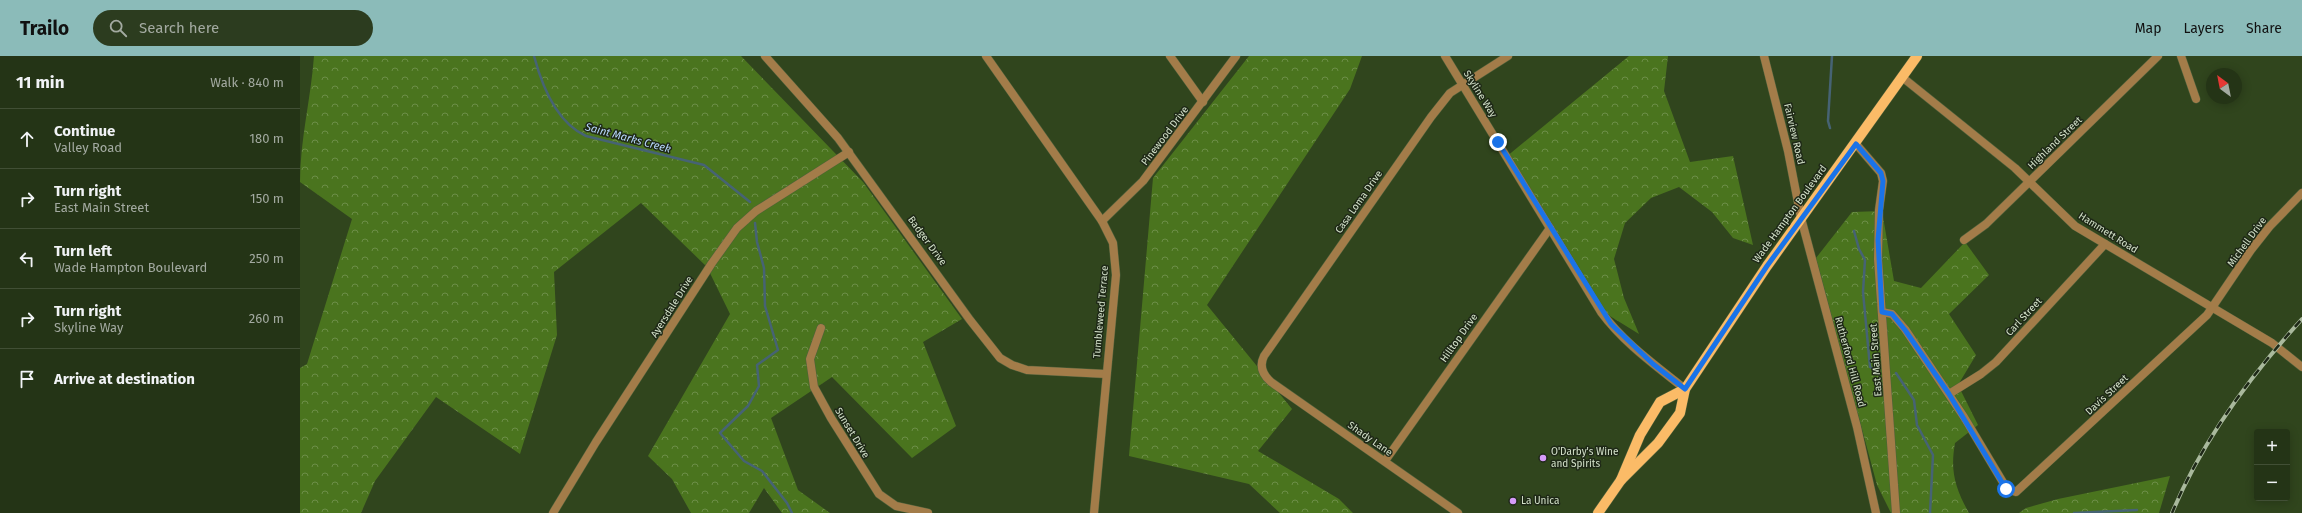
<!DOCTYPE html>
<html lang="en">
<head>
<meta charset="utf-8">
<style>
  body { margin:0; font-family:"Fira Sans",sans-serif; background:#2c3c1f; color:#f1f3f6 }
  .controls { position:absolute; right:12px; bottom:12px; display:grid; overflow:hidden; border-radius:4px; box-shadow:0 2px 10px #0003 }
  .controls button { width:36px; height:36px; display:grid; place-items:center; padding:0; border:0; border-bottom:1px solid #414f35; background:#243416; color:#f1f3f6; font:20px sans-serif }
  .compass { position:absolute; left:1906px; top:12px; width:36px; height:36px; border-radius:50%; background:#243416; box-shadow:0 2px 10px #0003; rotate:328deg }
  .stop { position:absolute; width:12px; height:12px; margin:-9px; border:3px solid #1a73e8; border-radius:50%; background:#fff }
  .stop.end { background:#1a73e8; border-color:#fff; box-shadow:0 1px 4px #0008 }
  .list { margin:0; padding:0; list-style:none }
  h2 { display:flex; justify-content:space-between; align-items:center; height:52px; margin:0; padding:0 16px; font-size:17px }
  h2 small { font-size:13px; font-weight:400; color:#a3aaa1 }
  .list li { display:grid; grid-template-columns:26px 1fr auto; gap:12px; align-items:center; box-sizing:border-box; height:60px; padding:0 16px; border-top:1px solid #414f35 }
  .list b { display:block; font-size:15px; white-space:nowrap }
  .list p { margin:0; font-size:13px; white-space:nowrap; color:#a3aaa1 }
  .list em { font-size:13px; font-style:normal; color:#a3aaa1 }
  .icon { flex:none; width:22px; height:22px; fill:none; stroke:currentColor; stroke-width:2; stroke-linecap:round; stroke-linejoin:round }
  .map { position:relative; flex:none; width:2002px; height:457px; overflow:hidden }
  header { display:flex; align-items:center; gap:24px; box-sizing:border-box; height:56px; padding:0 20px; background:#8bbbb9; color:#111 }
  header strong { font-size:19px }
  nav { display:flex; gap:22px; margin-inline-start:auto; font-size:14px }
  .search { width:280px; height:36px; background:#2c3c1f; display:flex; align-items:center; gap:10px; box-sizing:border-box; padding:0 14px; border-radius:22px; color:#a3aaa1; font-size:15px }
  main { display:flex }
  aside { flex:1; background:#243416 }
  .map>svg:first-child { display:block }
  .forest { fill:url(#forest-crowns) }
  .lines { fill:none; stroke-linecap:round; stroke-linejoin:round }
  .stream { stroke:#466374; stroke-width:2.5 }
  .minor-casing { stroke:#4e613c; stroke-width:9 }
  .tertiary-casing { stroke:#4e613c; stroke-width:9 }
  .primary-casing { stroke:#4e613c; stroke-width:11 }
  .minor { stroke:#a37c49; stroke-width:8 }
  .tertiary { stroke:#a37c49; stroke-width:8 }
  .primary { stroke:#fbbb67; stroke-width:10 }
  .rail-casing { stroke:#a9b99d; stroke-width:4 }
  .rail { stroke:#1e2817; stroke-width:2.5; stroke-dasharray:8; stroke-linecap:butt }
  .route { stroke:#1a73e8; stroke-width:5 }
  .poi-dot { fill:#d69bf9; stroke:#1e2817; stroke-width:1.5 }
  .labels { text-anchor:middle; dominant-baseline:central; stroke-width:3; stroke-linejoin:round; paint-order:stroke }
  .street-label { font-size:10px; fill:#d4e2ca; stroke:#1e2817 }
  .poi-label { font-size:10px; fill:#d4e2ca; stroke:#1e2817; text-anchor:start }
  .water-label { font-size:11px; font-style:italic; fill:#b8d8fd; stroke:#1e2817 }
</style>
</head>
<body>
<header>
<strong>Trailo</strong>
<div class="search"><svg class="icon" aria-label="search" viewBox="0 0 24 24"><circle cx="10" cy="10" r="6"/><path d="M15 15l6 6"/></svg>Search here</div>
<nav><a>Map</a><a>Layers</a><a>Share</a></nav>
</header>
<main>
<aside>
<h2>11 min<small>Walk · 840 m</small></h2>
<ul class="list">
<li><svg class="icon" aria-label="ahead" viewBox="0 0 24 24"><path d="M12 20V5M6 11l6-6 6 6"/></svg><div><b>Continue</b><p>Valley Road</p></div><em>180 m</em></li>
<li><svg class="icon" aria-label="right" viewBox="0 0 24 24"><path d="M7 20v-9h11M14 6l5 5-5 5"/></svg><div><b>Turn right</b><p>East Main Street</p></div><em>150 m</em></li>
<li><svg class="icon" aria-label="left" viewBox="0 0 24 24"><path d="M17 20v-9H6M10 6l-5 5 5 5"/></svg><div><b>Turn left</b><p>Wade Hampton Boulevard</p></div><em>250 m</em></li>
<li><svg class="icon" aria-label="right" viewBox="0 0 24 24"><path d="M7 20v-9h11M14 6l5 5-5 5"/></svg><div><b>Turn right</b><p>Skyline Way</p></div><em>260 m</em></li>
<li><svg class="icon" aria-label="arrive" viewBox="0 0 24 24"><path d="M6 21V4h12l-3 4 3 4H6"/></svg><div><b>Arrive at destination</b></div></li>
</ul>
</aside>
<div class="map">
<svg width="2002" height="457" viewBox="0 0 2002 457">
  <defs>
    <pattern id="forest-crowns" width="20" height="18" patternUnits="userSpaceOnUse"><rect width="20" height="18" fill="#4a741e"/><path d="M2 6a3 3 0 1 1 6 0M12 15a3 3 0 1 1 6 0" fill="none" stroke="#6c8e48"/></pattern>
  </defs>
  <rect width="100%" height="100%" fill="#30451d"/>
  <g class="forest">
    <path d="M14 0H441L563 126 662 263 623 286 656 370 612 402 532 321 471 362 498 434 530 457H482L464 432 449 457H391L372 423 348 400 430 258 407 211 341 147 254 216 257 279 220 398 136 341 75 425 61 457H0V312L7 308 52 163 0 126C0 84 11 42 14 0Z"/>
    <polygon points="949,0 1062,0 1050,33 907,249 992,353 958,395 1039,443 1053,457 980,457 949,428 829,400 853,122"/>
    <polygon points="1329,0 1368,0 1364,35 1390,106 1433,100 1453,189 1433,182 1412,156 1379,131 1351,142 1325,167 1314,203 1324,242 1339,278 1292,249 1206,101"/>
    <path d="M1582 155 1594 225 1621 232 1665 186 1689 219 1649 258 1676 299 1658 329 1678 369 1655 387C1650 415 1655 432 1669 457H1591L1577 429 1516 202 1552 156Z"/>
    <polygon points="1870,420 1859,457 1719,457 1726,452 1758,443"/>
  </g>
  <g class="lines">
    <g class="stream">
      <path d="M234 0C242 30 257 67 286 80L404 109 450 146"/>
      <polyline points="1530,72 1528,65 1532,0"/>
      <polyline points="455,167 457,186 464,212 465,250 478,294 457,309 459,330 448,350 420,377 444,405 462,415 487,447 492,457"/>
      <polyline points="1554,175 1559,193 1565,204 1563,236 1570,311 1576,314"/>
      <polyline points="1596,317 1614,344 1617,369 1633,399 1630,457"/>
      <polyline points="1774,457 1837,454"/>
    </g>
    <defs>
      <g id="minor">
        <polyline points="465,0 538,82 670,264 700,302 712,309 727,314 806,318"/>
        <polyline points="686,0 802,165 813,187 816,219 794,457"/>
        <polyline points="870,0 903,46"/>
        <path d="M1145 0 1301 256C1324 287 1355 309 1385 333"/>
        <polyline points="1881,0 1896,43"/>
        <polyline points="1602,21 1715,112 1775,170 1972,287 2002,311"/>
        <polyline points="1501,162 1557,371 1576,457"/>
        <polyline points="802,165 843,125 936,0"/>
        <polyline points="1664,184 1686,168 1858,0"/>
        <polyline points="1582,256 1592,258 1605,273 1664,361 1707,433 1716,436 1907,259 1951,194 1970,170 2002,137"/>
        <polyline points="521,272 510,303 514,331 531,362 579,438 596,450 628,457"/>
        <polyline points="1649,338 1681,318 1696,306 1805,188"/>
        <polyline points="1085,405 1250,172"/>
        <polyline points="253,457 296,386 412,207 437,172 456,155 549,96"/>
        <path d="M1158 457 971 326C963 319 959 310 964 300L1131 61 1150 37 1208 0"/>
      </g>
      <g id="tertiary">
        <polyline points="1464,0 1488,95 1501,162"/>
        <polyline points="1556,88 1581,117 1583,125 1579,154 1578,203 1596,457"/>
      </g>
      <g id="primary">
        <polyline points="1321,424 1358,387 1380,357 1385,333 1467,210 1617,0"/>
        <polyline points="1298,457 1321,424 1340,379 1360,346 1385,333"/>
      </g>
    </defs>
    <use href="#minor" class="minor-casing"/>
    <use href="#tertiary" class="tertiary-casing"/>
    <use href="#primary" class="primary-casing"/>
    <use href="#minor" class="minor"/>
    <use href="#tertiary" class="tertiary"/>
    <use href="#primary" class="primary"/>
    <defs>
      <path id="rail" d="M1872 457C1902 385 1950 320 2002 263"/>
    </defs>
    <use href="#rail" class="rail-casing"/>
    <use href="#rail" class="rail"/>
  </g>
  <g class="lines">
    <polyline class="route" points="1198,86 1311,268 1353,308 1385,333 1467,210 1556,88 1581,117 1583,125 1578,184 1582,256 1592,258 1605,274 1649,338 1706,433"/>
  </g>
  <g class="poi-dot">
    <circle cx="1243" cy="402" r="4"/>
    <circle cx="1213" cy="445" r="4"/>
  </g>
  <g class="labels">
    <g class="street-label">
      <text transform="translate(1180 38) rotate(58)">Skyline Way</text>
      <text transform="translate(1494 78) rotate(77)">Fairview Road</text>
      <text transform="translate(865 80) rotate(-53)">Pinewood Drive</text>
      <text transform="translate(1755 87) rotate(-44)">Highland Street</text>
      <text transform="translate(1059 146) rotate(-55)">Casa Loma Drive</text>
      <text transform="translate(1490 158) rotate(-54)">Wade Hampton Boulevard</text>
      <text transform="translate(1808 177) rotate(32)">Hammett Road</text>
      <text transform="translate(627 185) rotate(54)">Badger Drive</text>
      <text transform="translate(1947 186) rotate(-54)">Michell Drive</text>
      <text transform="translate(372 251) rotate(-58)">Ayersdale Drive</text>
      <text transform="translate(801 256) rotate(-85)">Tumbleweed Terrace</text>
      <text transform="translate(1724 261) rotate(-47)">Carl Street</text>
      <text transform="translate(1159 282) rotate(-55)">Hilltop Drive</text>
      <text transform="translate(1576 304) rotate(-94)">East Main Street</text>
      <text transform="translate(1550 306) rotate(75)">Rutherford Hill Road</text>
      <text transform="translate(1807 339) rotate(-43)">Davis Street</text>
      <text transform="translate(552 377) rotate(59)">Sunset Drive</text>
      <text transform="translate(1070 383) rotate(35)">Shady Lane</text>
    </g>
    <g class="poi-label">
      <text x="1251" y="396">O'Darby's Wine<tspan x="1251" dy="12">and Spirits</tspan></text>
      <text x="1221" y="445">La Unica</text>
    </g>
    <g class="water-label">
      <text transform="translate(328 82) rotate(15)">Saint Marks Creek</text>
    </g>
  </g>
</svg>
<div class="controls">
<button>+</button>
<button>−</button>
</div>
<svg class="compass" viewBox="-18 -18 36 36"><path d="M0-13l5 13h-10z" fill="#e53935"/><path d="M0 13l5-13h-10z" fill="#a3aaa1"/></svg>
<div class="stop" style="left:1706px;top:433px"></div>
<div class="stop end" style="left:1198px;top:86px"></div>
</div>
</main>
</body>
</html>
